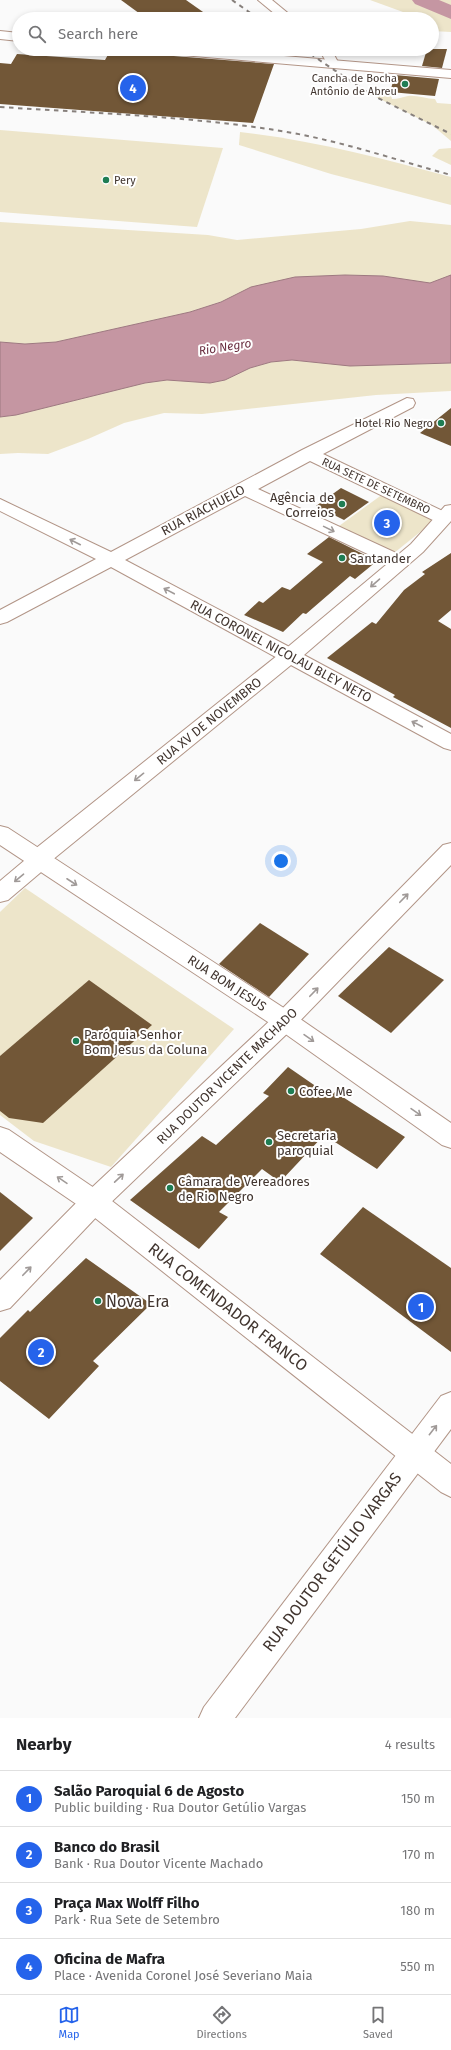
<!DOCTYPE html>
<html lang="en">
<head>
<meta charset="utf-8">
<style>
  body { margin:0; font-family:"Fira Sans",sans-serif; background:#f2f2f2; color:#202124 }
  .you { position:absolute; left:281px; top:861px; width:14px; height:14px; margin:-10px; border:3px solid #fff; border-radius:50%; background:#1a73e8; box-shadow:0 0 0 6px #1a73e833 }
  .badge { display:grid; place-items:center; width:26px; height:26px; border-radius:50%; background:#2563eb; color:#fff; font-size:13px; font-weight:700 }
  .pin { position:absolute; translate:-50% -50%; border:2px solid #fff; box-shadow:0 1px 4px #0006 }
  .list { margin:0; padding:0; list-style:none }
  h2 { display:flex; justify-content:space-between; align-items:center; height:52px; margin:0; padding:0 16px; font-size:17px }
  h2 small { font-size:13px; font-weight:400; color:#757577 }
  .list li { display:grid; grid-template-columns:26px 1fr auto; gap:12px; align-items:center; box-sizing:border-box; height:56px; padding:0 16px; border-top:1px solid #e0e0e0 }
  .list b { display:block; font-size:15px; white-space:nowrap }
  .list p { margin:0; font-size:13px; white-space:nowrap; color:#757577 }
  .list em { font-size:13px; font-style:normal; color:#757577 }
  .icon { flex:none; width:22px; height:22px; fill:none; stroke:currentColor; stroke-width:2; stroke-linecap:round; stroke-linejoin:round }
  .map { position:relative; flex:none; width:451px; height:1718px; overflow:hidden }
  .search { position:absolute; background:#fff; box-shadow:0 2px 6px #0003; left:12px; right:12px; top:12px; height:44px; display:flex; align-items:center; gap:10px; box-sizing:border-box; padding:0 14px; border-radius:22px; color:#757577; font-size:15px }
  .sheet { height:276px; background:#fff }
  nav { display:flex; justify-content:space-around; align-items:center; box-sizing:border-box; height:56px; border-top:1px solid #e0e0e0; background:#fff; font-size:11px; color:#757577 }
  nav a { display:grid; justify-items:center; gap:2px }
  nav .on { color:#2563eb }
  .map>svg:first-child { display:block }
  .green { fill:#ede5ca }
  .water { fill:#c596a2; stroke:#9e7980 }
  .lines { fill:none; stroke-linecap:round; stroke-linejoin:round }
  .river { fill:#c596a2; fill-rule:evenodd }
  .building { fill:#725737 }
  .minor-casing { stroke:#b29587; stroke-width:2 }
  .tertiary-casing { stroke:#b29587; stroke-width:2 }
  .secondary-casing { stroke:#b29587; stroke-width:2 }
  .minor { fill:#fff; fill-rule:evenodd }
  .tertiary { fill:#fff; fill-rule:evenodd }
  .secondary { fill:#fff; fill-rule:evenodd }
  .rail { stroke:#87807c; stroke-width:2; stroke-dasharray:4.5 4.5; stroke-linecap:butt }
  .oneway { stroke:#a09a98 }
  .poi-dot { fill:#1f7d53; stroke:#fff; stroke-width:1.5 }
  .labels { text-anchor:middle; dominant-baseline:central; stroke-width:4; stroke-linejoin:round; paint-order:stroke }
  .far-poi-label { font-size:11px; fill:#423630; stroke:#fff; text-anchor:end }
  .far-street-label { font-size:11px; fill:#423630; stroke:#fff }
  .far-water-label { font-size:12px; font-style:italic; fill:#692d3f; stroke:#fff }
  .poi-label { font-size:13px; fill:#423630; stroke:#fff; text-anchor:start }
  .street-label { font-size:13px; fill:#423630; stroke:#fff }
  .near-poi-label { font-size:16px; fill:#423630; stroke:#fff; text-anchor:start }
  .near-street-label { font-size:16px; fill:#423630; stroke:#fff }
</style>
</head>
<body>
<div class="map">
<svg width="451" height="1718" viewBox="0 0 451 1718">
  <rect width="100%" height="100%" fill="#fafafa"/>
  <g class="green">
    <polygon points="370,0 451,0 451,32 432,31 432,19 414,19 403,12"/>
    <path d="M377 88H389L392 99C398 99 402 97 408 96 417 95 426 99 435 99L437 103 451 104V141L432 125 370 94 371 90Z"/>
    <polygon points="0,130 223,148 197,227 0,212"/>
    <path d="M240 132C312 140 381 158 451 177V205L331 174 239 145Z"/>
    <polygon points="451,148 451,165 432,156 439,149"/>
    <polygon points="410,221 451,225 451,275 430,284 383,276 345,275 295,277 190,312 56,342 25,344 0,342 0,222 208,235 237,240 361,229"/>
    <path d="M292 360C345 367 398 365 451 363V391L376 395 202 414 164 413 124 423 88 439 48 454 18 453 0 454V417L16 415 145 383 167 380 210 383 225 380 250 368 271 362Z"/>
    <polygon points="383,494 435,520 394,553 339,526"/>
    <polygon points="25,888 234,1029 111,1167 34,1141 0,1115 0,912"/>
  </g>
  <polygon class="water" points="345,275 383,276 430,283 451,275 451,363 350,366 292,360 271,362 250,368 225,380 210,383 167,380 145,383 16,415 0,417 0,342 25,344 56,342 190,312 221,302 251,287 295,277"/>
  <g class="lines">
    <polygon class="river" points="412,0 439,0 451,5 451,19 415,4"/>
  </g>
  <g class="building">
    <polygon points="121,0 186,0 213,19 147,19"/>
    <polygon points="427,49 447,49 442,68 422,66"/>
    <polygon points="110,51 212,59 274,64 253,123 0,104 0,63 11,64 17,54 105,60"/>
    <polygon points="395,75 439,79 435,96 390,92"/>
    <polygon points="451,408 451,446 420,433"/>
    <polygon points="341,488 369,502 344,520 316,506"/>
    <polygon points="329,537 377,561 355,579 350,576 306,614 303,613 283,632 244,615 259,601 263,603 282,587 290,590 323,562 307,554"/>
    <polygon points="451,553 451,610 438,621 451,629 451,728 393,697 395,695 327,658 372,622 376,624 404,590 425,574 422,572"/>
    <polygon points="260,923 309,954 269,997 219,964"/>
    <polygon points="389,947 444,980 391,1033 338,996"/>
    <polygon points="89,980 152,1025 43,1123 9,1118 0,1111 0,1056"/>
    <polygon points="288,1067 330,1096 335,1092 405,1137 377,1169 324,1135 280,1182 262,1169 219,1212 228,1217 199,1249 130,1200 202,1136 216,1145 269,1096 263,1093"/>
    <polygon points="0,1192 33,1218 0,1251"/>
    <polygon points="363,1207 451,1268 451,1352 320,1254"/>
    <polygon points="86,1258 151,1304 93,1361 99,1366 49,1419 0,1381 0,1338 28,1310 30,1312"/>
  </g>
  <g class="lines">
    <defs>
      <g id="minor">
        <polygon points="258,0 272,0 295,19 281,19"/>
        <polygon points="319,49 331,49 339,64 337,67 329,67"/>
        <polygon points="407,398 413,399 415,403 413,407 323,454 449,514 451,517 449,522 443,523 437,522 310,461 258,489 407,558 409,562 407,566 400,568 393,566 245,496 125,560 297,651 300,656 297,661 290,662 283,661 111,567 7,622 0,624 0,610 96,559 0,511 0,499 111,552 302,450"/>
        <polygon points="0,826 8,828 293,1014 451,1123 451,1148 442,1145 277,1028 0,845"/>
        <polygon points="451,1392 451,1429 235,1718 199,1718 204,1707 441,1396"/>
      </g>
      <polygon id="tertiary" points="0,1127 9,1130 103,1194 451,1464 451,1497 441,1492 85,1210 0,1152"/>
      <g id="secondary">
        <polygon points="0,31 19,33 19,41 0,39"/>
        <polygon points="152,49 202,49 451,70 451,78 158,53"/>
        <polygon points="451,505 451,521 423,552 304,655 451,734 451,750 444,748 291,665 51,861 47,867 8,900 0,902 0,881 31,855 35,849 283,651 411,544 445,506"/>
        <polygon points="451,843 451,865 293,1028 103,1210 10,1308 0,1311 0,1280 85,1194 277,1014 443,845"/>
      </g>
    </defs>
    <use href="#minor" class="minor-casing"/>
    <use href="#tertiary" class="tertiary-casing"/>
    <use href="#secondary" class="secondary-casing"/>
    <use href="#minor" class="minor"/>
    <use href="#tertiary" class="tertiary"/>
    <use href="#secondary" class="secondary"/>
    <g class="rail">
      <polyline points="232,0 259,19"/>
      <polyline points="303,49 370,94 451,134"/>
      <path d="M0 107C92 113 184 116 275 130 335 139 393 159 451 175"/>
    </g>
  </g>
  <defs><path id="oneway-shaft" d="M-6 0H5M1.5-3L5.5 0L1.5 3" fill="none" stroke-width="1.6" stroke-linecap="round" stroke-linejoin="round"/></defs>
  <g class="oneway">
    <use href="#oneway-shaft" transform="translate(329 529) rotate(26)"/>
    <use href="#oneway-shaft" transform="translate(75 542) rotate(-153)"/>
    <use href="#oneway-shaft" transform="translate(375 583) rotate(139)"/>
    <use href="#oneway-shaft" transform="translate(169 591) rotate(-152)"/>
    <use href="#oneway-shaft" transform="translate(417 724) rotate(-152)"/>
    <use href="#oneway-shaft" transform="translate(139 777) rotate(141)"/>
    <use href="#oneway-shaft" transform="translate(19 878) rotate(140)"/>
    <use href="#oneway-shaft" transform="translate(72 882) rotate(33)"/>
    <use href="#oneway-shaft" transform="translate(404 898) rotate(-46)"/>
    <use href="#oneway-shaft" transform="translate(314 992) rotate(-46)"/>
    <use href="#oneway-shaft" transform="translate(309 1038) rotate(35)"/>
    <use href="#oneway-shaft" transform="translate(416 1112) rotate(35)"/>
    <use href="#oneway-shaft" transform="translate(119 1178) rotate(-43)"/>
    <use href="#oneway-shaft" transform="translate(62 1180) rotate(-146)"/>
    <use href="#oneway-shaft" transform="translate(27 1271) rotate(-46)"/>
    <use href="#oneway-shaft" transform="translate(433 1430) rotate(-52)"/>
  </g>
  <g class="poi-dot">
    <circle cx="405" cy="84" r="4"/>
    <circle cx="106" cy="180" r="4"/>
    <circle cx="441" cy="423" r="4"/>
    <circle cx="342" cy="504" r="4"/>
    <circle cx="342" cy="558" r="4"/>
    <circle cx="76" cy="1041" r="4"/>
    <circle cx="291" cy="1091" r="4"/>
    <circle cx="269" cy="1142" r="4"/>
    <circle cx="170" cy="1188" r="4"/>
    <circle cx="98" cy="1301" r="4"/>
  </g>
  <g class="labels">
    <g class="far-poi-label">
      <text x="397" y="78">Cancha de Bocha<tspan x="397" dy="13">Antônio de Abreu</tspan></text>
      <text x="114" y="180" text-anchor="start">Pery</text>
      <text x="433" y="423">Hotel Rio Negro</text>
    </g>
    <g class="far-street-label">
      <text transform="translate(376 486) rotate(25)">RUA SETE DE SETEMBRO</text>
    </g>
    <g class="far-water-label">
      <text transform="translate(225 347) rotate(-9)">Rio Negro</text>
    </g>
    <g class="poi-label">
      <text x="334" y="497" text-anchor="end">Agência de<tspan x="334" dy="15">Correios</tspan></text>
      <text x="350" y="558">Santander</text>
      <text x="84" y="1034">Paróquia Senhor<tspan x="84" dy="15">Bom Jesus da Coluna</tspan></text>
      <text x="299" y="1091">Cofee Me</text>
      <text x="277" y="1135">Secretaria<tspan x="277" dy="15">paroquial</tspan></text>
      <text x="178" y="1181">Câmara de Vereadores<tspan x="178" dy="15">de Rio Negro</tspan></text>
    </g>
    <g class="street-label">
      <text transform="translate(203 510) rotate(-28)">RUA RIACHUELO</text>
      <text transform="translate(281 651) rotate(28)">RUA CORONEL NICOLAU BLEY NETO</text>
      <text transform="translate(209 721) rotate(-39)">RUA XV DE NOVEMBRO</text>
      <text transform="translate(227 983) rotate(33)">RUA BOM JESUS</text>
      <text transform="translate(227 1076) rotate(-44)">RUA DOUTOR VICENTE MACHADO</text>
    </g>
    <g class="near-poi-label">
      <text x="106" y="1301">Nova Era</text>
    </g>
    <g class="near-street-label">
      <text transform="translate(228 1307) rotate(38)">RUA COMENDADOR FRANCO</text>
      <text transform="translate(332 1562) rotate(-53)">RUA DOUTOR GETÚLIO VARGAS</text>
    </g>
  </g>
</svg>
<div class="you"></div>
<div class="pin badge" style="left:421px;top:1307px">1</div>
<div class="pin badge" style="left:41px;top:1352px">2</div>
<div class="pin badge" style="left:387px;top:523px">3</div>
<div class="pin badge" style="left:133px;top:88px">4</div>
<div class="search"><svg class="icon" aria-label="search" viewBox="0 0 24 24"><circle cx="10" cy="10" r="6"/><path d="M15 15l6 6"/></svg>Search here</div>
</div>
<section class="sheet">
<h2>Nearby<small>4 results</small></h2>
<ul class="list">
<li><span class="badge">1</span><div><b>Salão Paroquial 6 de Agosto</b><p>Public building · Rua Doutor Getúlio Vargas</p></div><em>150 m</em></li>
<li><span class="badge">2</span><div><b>Banco do Brasil</b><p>Bank · Rua Doutor Vicente Machado</p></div><em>170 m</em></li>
<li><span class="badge">3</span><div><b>Praça Max Wolff Filho</b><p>Park · Rua Sete de Setembro</p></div><em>180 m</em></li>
<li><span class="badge">4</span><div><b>Oficina de Mafra</b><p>Place · Avenida Coronel José Severiano Maia</p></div><em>550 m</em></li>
</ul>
</section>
<nav>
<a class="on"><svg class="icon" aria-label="map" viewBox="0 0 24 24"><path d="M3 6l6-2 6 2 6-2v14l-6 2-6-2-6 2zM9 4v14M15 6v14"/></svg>Map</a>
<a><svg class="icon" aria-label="directions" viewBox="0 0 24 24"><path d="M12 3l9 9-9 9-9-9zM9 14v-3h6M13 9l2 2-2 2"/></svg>Directions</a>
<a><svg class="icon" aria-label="saved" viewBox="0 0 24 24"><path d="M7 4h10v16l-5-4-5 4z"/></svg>Saved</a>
</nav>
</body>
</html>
